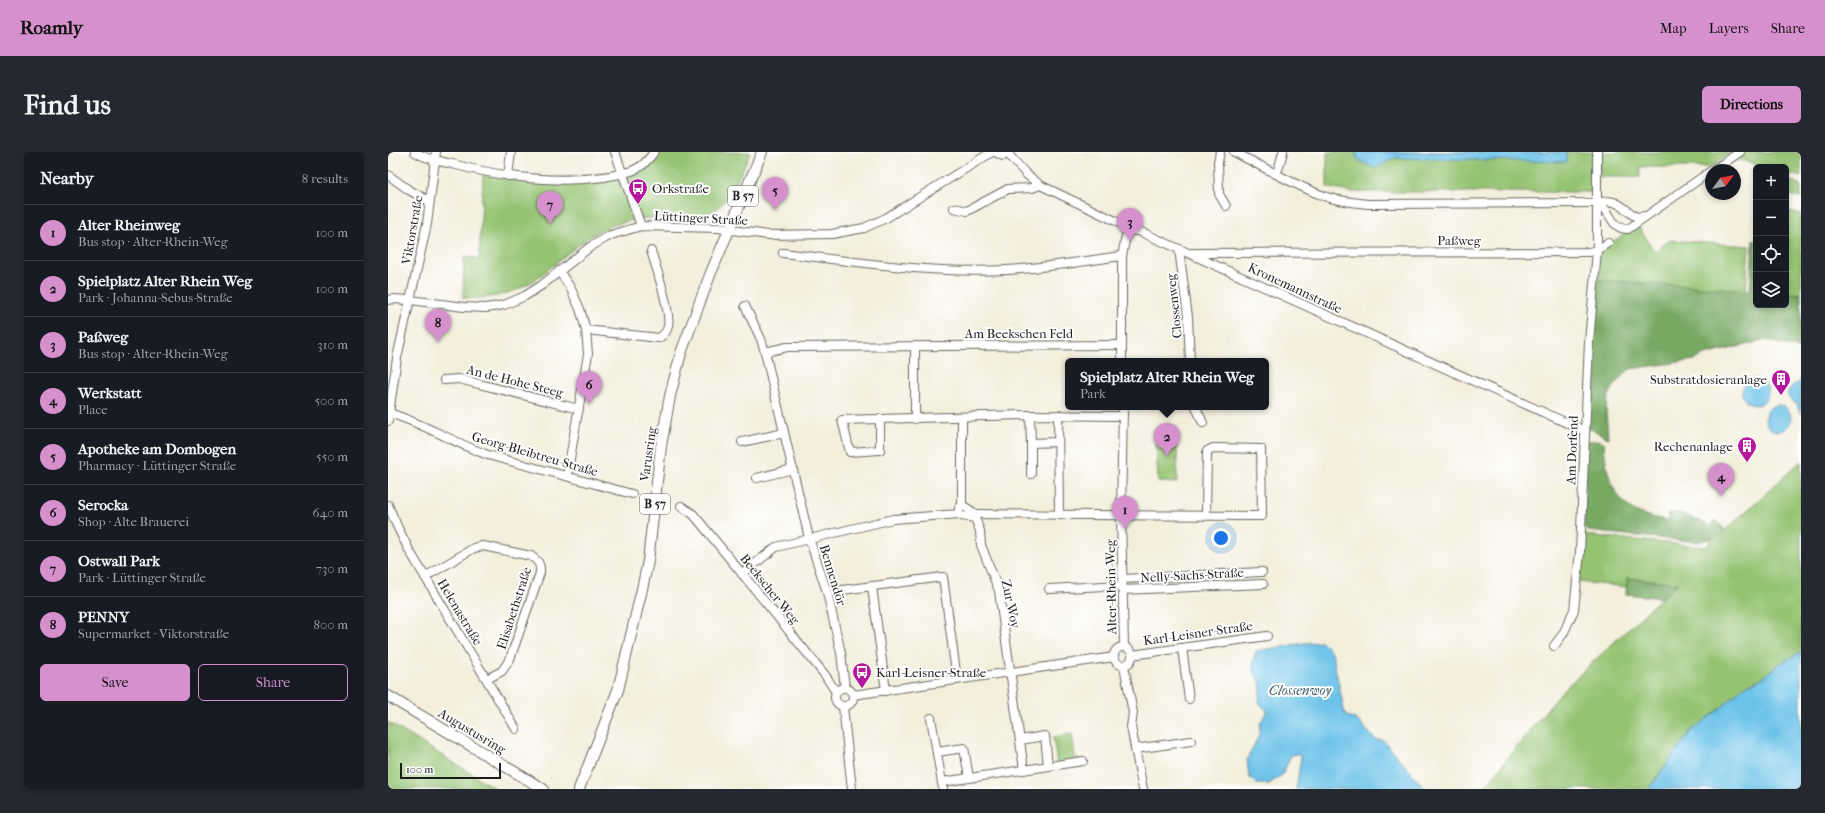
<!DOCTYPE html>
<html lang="en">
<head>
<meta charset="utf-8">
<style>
  body { margin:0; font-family:"IM FELL French Canon",serif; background:#242831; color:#f1f3f6 }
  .controls { position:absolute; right:12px; top:12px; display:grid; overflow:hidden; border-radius:6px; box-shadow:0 2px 6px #0003 }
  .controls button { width:36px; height:36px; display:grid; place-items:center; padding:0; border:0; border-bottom:1px solid #363941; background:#171b24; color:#f1f3f6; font:20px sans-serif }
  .compass { position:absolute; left:1317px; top:12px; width:36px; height:36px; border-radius:50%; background:#171b24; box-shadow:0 2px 6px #0003; rotate:57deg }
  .scale { position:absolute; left:12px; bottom:10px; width:101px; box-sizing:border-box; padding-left:4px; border:2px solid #1c1c1c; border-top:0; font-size:11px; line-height:14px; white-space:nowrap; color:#1c1c1c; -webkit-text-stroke:3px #fff; paint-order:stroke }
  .you { position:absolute; left:833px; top:386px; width:14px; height:14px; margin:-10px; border:3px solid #fff; border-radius:50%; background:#1a73e8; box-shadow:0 0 0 6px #1a73e833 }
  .badge { display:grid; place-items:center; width:26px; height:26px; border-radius:50%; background:#d690ce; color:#111; font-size:13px; font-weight:700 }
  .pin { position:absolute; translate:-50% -33px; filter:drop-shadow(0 1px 2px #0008) }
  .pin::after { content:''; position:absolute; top:21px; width:14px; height:12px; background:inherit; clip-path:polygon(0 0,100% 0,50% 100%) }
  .popup { position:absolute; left:677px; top:206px; width:204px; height:52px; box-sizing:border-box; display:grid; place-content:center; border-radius:6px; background:#171b24; filter:drop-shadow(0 1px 3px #0005); font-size:13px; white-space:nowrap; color:#9ea1a6 }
  .popup b { font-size:15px; color:#f1f3f6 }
  .popup::after { content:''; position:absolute; left:50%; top:100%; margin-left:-8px; border:8px solid transparent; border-top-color:#171b24 }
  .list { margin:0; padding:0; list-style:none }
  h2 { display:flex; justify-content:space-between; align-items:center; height:52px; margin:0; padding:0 16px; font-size:17px }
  h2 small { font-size:13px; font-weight:400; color:#9ea1a6 }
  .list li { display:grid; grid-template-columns:26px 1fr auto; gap:12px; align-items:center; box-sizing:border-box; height:56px; padding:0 16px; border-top:1px solid #363941 }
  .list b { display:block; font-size:15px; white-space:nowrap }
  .list p { margin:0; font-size:13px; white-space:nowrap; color:#9ea1a6 }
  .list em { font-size:13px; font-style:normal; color:#9ea1a6 }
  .actions { display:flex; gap:8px; padding:12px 16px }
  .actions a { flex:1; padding:9px 0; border:1px solid #d690ce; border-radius:6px; text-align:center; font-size:14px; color:#d690ce }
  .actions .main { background:#d690ce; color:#111 }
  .icon { flex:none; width:22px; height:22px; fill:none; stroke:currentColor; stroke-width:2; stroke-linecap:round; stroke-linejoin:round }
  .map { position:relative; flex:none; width:1413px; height:637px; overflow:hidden; border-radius:6px }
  header { display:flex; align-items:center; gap:24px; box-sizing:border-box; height:56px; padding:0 20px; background:#d690ce; color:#111 }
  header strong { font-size:19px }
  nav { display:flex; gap:22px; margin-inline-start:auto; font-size:14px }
  .intro { display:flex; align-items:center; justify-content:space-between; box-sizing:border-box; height:96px; padding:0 24px }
  h1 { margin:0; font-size:28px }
  .button { padding:10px 18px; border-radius:6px; background:#d690ce; color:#111; font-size:14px; font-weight:700 }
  main { display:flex; gap:24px; padding:0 24px }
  aside { flex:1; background:#171b24; border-radius:6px; box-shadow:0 2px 6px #0003 }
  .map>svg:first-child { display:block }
  .green { fill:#95c372; stroke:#587047 }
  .forest { fill:#78a964; stroke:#4a6240 }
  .water { fill:#6cc2e9; stroke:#446f82 }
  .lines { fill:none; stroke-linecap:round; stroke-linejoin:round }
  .minor-casing { stroke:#67665f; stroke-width:10 }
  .major-casing { stroke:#67665f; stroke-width:12 }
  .minor { stroke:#fff; stroke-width:8 }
  .major { stroke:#fff; stroke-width:10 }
  .labels { text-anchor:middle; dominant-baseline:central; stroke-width:4; stroke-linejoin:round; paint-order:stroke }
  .shield { fill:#fff; stroke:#606060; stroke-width:1 }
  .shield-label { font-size:12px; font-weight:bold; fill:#1c1c1c }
  .poi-label { font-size:13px; fill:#1c1c1c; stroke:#fff; text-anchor:start }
  .street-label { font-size:13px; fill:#1c1c1c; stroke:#fff }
  .water-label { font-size:14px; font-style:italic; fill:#3c5e6e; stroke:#fff }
</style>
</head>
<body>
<header>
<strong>Roamly</strong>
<nav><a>Map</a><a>Layers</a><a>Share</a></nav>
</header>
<div class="intro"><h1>Find us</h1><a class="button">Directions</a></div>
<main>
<aside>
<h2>Nearby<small>8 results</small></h2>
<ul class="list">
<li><span class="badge">1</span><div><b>Alter Rheinweg</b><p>Bus stop · Alter-Rhein-Weg</p></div><em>100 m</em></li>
<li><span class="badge">2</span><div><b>Spielplatz Alter Rhein Weg</b><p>Park · Johanna-Sebus-Straße</p></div><em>100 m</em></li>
<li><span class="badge">3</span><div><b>Paßweg</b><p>Bus stop · Alter-Rhein-Weg</p></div><em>310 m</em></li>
<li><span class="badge">4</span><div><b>Werkstatt</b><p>Place</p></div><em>500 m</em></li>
<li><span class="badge">5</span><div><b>Apotheke am Dombogen</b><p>Pharmacy · Lüttinger Straße</p></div><em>550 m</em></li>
<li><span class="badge">6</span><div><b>Serocka</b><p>Shop · Alte Brauerei</p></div><em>640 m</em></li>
<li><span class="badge">7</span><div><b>Ostwall Park</b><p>Park · Lüttinger Straße</p></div><em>730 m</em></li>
<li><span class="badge">8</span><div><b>PENNY</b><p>Supermarket · Viktorstraße</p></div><em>800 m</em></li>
</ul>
<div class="actions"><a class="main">Save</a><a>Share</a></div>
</aside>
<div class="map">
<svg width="1413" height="637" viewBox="0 0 1413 637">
  <rect width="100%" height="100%" fill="#fff"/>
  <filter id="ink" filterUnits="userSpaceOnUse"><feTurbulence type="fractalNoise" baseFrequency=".025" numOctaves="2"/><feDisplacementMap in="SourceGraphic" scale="8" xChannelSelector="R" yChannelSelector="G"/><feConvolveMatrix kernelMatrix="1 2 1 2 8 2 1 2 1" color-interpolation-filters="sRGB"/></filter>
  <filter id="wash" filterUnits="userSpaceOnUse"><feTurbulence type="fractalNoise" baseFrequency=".012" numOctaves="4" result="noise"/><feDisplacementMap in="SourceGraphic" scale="16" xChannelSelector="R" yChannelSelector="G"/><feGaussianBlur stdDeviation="0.9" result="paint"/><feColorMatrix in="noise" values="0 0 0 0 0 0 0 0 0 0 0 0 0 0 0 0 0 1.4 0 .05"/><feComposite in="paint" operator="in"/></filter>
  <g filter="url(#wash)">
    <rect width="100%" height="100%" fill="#f3efdc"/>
    <g class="green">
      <path d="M266 0H362C357 14 340 49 328 57 310 69 283 65 262 66 248 67 234 70 221 75 194 86 175 107 152 124 130 141 103 148 75 146L76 104 91 107 95 23 155 28 246 18Z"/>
      <polygon points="939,0 1206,0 1206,40 960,40 939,35"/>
      <polygon points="1211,0 1346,0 1323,15 1252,15 1252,25 1211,25"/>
      <polygon points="1355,0 1413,0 1413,25 1398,21 1398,15 1378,15 1349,7"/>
      <polygon points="1398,28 1413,32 1413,46 1398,42"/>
      <polygon points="1398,58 1413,62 1413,142 1398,141"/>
      <polygon points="1249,73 1267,99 1282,88 1361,94 1358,138 1209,128 1211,103 1215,97"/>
      <polygon points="768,292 789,293 789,331 770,330"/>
      <polygon points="1413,309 1413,500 1388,514 1376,525 1354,536 1274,617 1261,637 1095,637 1172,541 1289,431 1240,426 1239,435 1191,430 1196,383 1319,395 1323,386 1332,383"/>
      <polygon points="0,570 108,637 0,637"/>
      <polygon points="684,582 688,609 669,612 665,585"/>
    </g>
    <g class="forest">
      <path d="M1365 88 1368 89V153H1398V141L1413 142V197L1378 188 1317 203 1307 208 1242 217C1232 225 1221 238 1219 251 1217 262 1220 275 1220 286L1199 275 1209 128 1362 138Z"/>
      <path d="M1210 288 1216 290C1217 313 1223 344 1244 357 1255 364 1269 366 1280 369V361H1293L1323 374 1326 368 1331 371 1337 378 1332 383 1310 390 1200 379 1196 375 1199 289Z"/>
      <polygon points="1239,426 1290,431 1274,446 1238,442"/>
    </g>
    <g class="water">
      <polygon points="967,0 1178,0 1178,10 1006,6 987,17 970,8"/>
      <path d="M1413 227V262L1409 254 1411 250 1408 251 1402 248C1395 238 1406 233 1413 227Z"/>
      <circle cx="1367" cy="240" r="13"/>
      <circle cx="1390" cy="266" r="13"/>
      <polygon points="934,490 944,500 957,563 969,568 988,588 995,588 1037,637 908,637 913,605 909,602 903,603 894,623 881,632 868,632 861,625 859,608 871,583 872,572 879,559 871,551 873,532 866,520 865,509 868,499 916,491"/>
      <polygon points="1413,500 1413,637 1261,637 1303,579 1334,555 1354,536 1376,525 1388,514"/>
    </g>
  </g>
  <g filter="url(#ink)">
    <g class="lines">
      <defs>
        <g id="minor">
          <path d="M27 0C37 7 52 9 64 12 114 25 165 32 216 25 226 23 236 22 246 18 254 15 261 7 266 0"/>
          <polyline points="227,0 253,74"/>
          <polyline points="607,0 615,4 621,0"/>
          <polyline points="832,0 830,10 831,42 838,54"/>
          <path d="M846 0C876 15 905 33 936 44 950 49 964 50 979 52L1209 51C1229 45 1233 55 1248 65L1257 64"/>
          <polyline points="620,2 638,22 652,33 734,72 739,79"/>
          <polyline points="1325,18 1352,0"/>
          <polyline points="888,22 891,15 895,0"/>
          <polyline points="0,23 21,38 41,49"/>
          <polyline points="120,24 123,0"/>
          <path d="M1209 51C1225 58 1221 77 1240 77L1323 19"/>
          <polyline points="566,56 579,59 620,37 644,36 652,33"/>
          <polyline points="739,79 751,79 1197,279"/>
          <polyline points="791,97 800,165 802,209"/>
          <path d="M395 101C469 110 545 122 619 118 658 116 696 109 734 104"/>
          <polyline points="804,101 1201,100 1209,98 1220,91"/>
          <polyline points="171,119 182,135 192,157 198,178 200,202 179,324"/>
          <polyline points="0,148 5,147 22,148 76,155 98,156 116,153 137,144 154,133 202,95 223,83 253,74 330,76 380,83 444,82 476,76 498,66 604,0"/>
          <polyline points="357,154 373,187 377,200 421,386 439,440 453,501 457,536"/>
          <path d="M198 178 271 186C276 183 279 180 280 174 283 161 268 114 263 99"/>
          <polyline points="377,200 399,195 734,193"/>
          <polyline points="734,209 734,104 739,79"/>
          <polyline points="56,228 71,227 191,257"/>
          <polyline points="735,255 733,363 736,495"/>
          <polyline points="808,255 815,271"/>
          <path d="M1 261C35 271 66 291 100 303L244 342"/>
          <polyline points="642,263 643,291 670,290"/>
          <polyline points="670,263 671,363"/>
          <polyline points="574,266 574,353"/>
          <polyline points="492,267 492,298 462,300 454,268 639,263 735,264"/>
          <polyline points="527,267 527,194"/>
          <polyline points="0,269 9,206 39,72 48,0"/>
          <polyline points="354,290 396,281"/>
          <polyline points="643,291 643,322"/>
          <polyline points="369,326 405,317"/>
          <polyline points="0,353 9,374 21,398 128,577"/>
          <polyline points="293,354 305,362 315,374 437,523 448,540"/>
          <path d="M588 362C683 363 779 364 874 364L873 297 825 296 819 299 818 364"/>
          <polyline points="587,366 592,379 593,393 611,439 636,618"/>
          <polyline points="354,422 388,395 505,367 571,362 574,364 587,366 588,362 574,353 571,356 571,362"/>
          <path d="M37 425 86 396 95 394 143 404C150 409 153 412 152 421L122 507 114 519 99 527"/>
          <polyline points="734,427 874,420"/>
          <polyline points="484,435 498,539"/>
          <polyline points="661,437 734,433"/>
          <polyline points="454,438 555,425 569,528"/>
          <polyline points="734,438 875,432"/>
          <polyline points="1166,494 1175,482 1186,458 1192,400 1201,190 1209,98 1209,0"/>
          <circle cx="735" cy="504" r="9"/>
          <polyline points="794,496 801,547"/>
          <polyline points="744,503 879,484"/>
          <polyline points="736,514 745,561 743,575 755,637"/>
          <circle cx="456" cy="545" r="9"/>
          <polyline points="465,543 726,505"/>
          <polyline points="455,555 464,637"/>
          <polyline points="543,566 555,637"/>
          <polyline points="632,588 657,584 660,614"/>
          <polyline points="747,597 803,589"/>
          <polyline points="549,600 576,596 581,626"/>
          <polyline points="554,630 695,609"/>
        </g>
        <g id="major">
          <polyline points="0,544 155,637"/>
          <polyline points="191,637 230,538 254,437 260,409 273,294 282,244 293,201 322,123 374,0"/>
        </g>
      </defs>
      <use href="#minor" class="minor-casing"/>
      <use href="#major" class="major-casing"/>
      <use href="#minor" class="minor"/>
      <use href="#major" class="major"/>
    </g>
  </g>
  <defs>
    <symbol id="bus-pin" viewBox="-11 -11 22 30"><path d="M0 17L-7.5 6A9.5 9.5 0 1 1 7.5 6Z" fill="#b5179e" stroke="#fff"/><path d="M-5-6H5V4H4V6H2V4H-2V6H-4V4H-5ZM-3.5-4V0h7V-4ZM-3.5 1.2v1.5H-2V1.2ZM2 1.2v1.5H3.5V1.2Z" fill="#fff"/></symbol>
    <symbol id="building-pin" viewBox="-11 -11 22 30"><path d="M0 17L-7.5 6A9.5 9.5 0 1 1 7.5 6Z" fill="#b5179e" stroke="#fff"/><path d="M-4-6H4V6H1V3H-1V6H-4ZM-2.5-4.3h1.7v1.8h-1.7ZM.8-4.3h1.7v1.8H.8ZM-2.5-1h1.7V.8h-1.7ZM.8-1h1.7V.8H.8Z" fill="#fff"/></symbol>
  </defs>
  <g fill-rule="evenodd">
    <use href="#bus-pin" x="239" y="25" width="22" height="30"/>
    <use href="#building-pin" x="1382" y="216" width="22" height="30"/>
    <use href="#building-pin" x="1348" y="283" width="22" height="30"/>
    <use href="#bus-pin" x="463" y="509" width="22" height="30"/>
  </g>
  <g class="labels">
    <g class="shield">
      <rect x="340" y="34" width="30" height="20" rx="3"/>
      <rect x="252" y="342" width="30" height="20" rx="3"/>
    </g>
    <g class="shield-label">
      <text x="355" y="44">B 57</text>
      <text x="267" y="352">B 57</text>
    </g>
    <g class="poi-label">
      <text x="264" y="36">Orkstraße</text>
      <text x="1379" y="227" text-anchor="end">Substratdosieranlage</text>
      <text x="1345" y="294" text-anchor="end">Rechenanlage</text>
      <text x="488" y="520">Karl-Leisner-Straße</text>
    </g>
    <g class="street-label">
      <text transform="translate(313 66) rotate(3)">Lüttinger Straße</text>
      <text transform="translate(24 78) rotate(-80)">Viktorstraße</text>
      <text x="1071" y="88">Paßweg</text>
      <text transform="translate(907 136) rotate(25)">Kronemannstraße</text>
      <text transform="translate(786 154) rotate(-96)">Clossenweg</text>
      <text x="631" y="181">Am Beekschen Feld</text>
      <text transform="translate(127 229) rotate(14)">An de Hohe Steeg</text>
      <text transform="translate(1184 298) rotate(-88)">Am Dorfend</text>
      <text transform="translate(147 302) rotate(16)">Georg-Bleibtreu-Straße</text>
      <text transform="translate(260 302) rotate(-82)">Varusring</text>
      <text transform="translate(445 423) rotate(73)">Bennendör</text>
      <text transform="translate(804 423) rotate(-3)">Nelly-Sachs-Straße</text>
      <text transform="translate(723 435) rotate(-91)">Alter-Rhein-Weg</text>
      <text transform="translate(382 437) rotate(51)">Beekscher Weg</text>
      <text transform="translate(623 452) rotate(78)">Zur Woy</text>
      <text transform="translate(126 456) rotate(-72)">Elisabethstraße</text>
      <text transform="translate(72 460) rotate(59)">Helenastraße</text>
      <text transform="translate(810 481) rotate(-8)">Karl-Leisner-Straße</text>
      <text transform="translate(84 579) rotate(31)">Augustusring</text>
    </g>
    <g class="water-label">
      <text x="912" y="538">Clossenwoy</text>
    </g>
  </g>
</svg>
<div class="controls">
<button>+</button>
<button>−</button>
<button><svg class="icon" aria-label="locate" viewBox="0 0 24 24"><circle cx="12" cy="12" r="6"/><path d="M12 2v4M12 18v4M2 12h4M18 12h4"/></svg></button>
<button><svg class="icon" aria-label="layers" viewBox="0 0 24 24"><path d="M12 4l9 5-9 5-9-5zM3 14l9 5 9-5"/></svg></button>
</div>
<svg class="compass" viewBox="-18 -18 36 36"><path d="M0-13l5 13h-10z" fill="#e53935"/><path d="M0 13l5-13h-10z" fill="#9ea1a6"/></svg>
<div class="scale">100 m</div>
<div class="you"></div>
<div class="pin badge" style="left:737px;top:377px">1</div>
<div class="pin badge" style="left:779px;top:304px">2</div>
<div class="popup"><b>Spielplatz Alter Rhein Weg</b>Park</div>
<div class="pin badge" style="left:742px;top:89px">3</div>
<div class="pin badge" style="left:1333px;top:344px">4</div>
<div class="pin badge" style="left:387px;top:58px">5</div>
<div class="pin badge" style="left:201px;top:252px">6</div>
<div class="pin badge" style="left:162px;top:72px">7</div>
<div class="pin badge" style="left:50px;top:190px">8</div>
</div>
</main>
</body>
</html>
